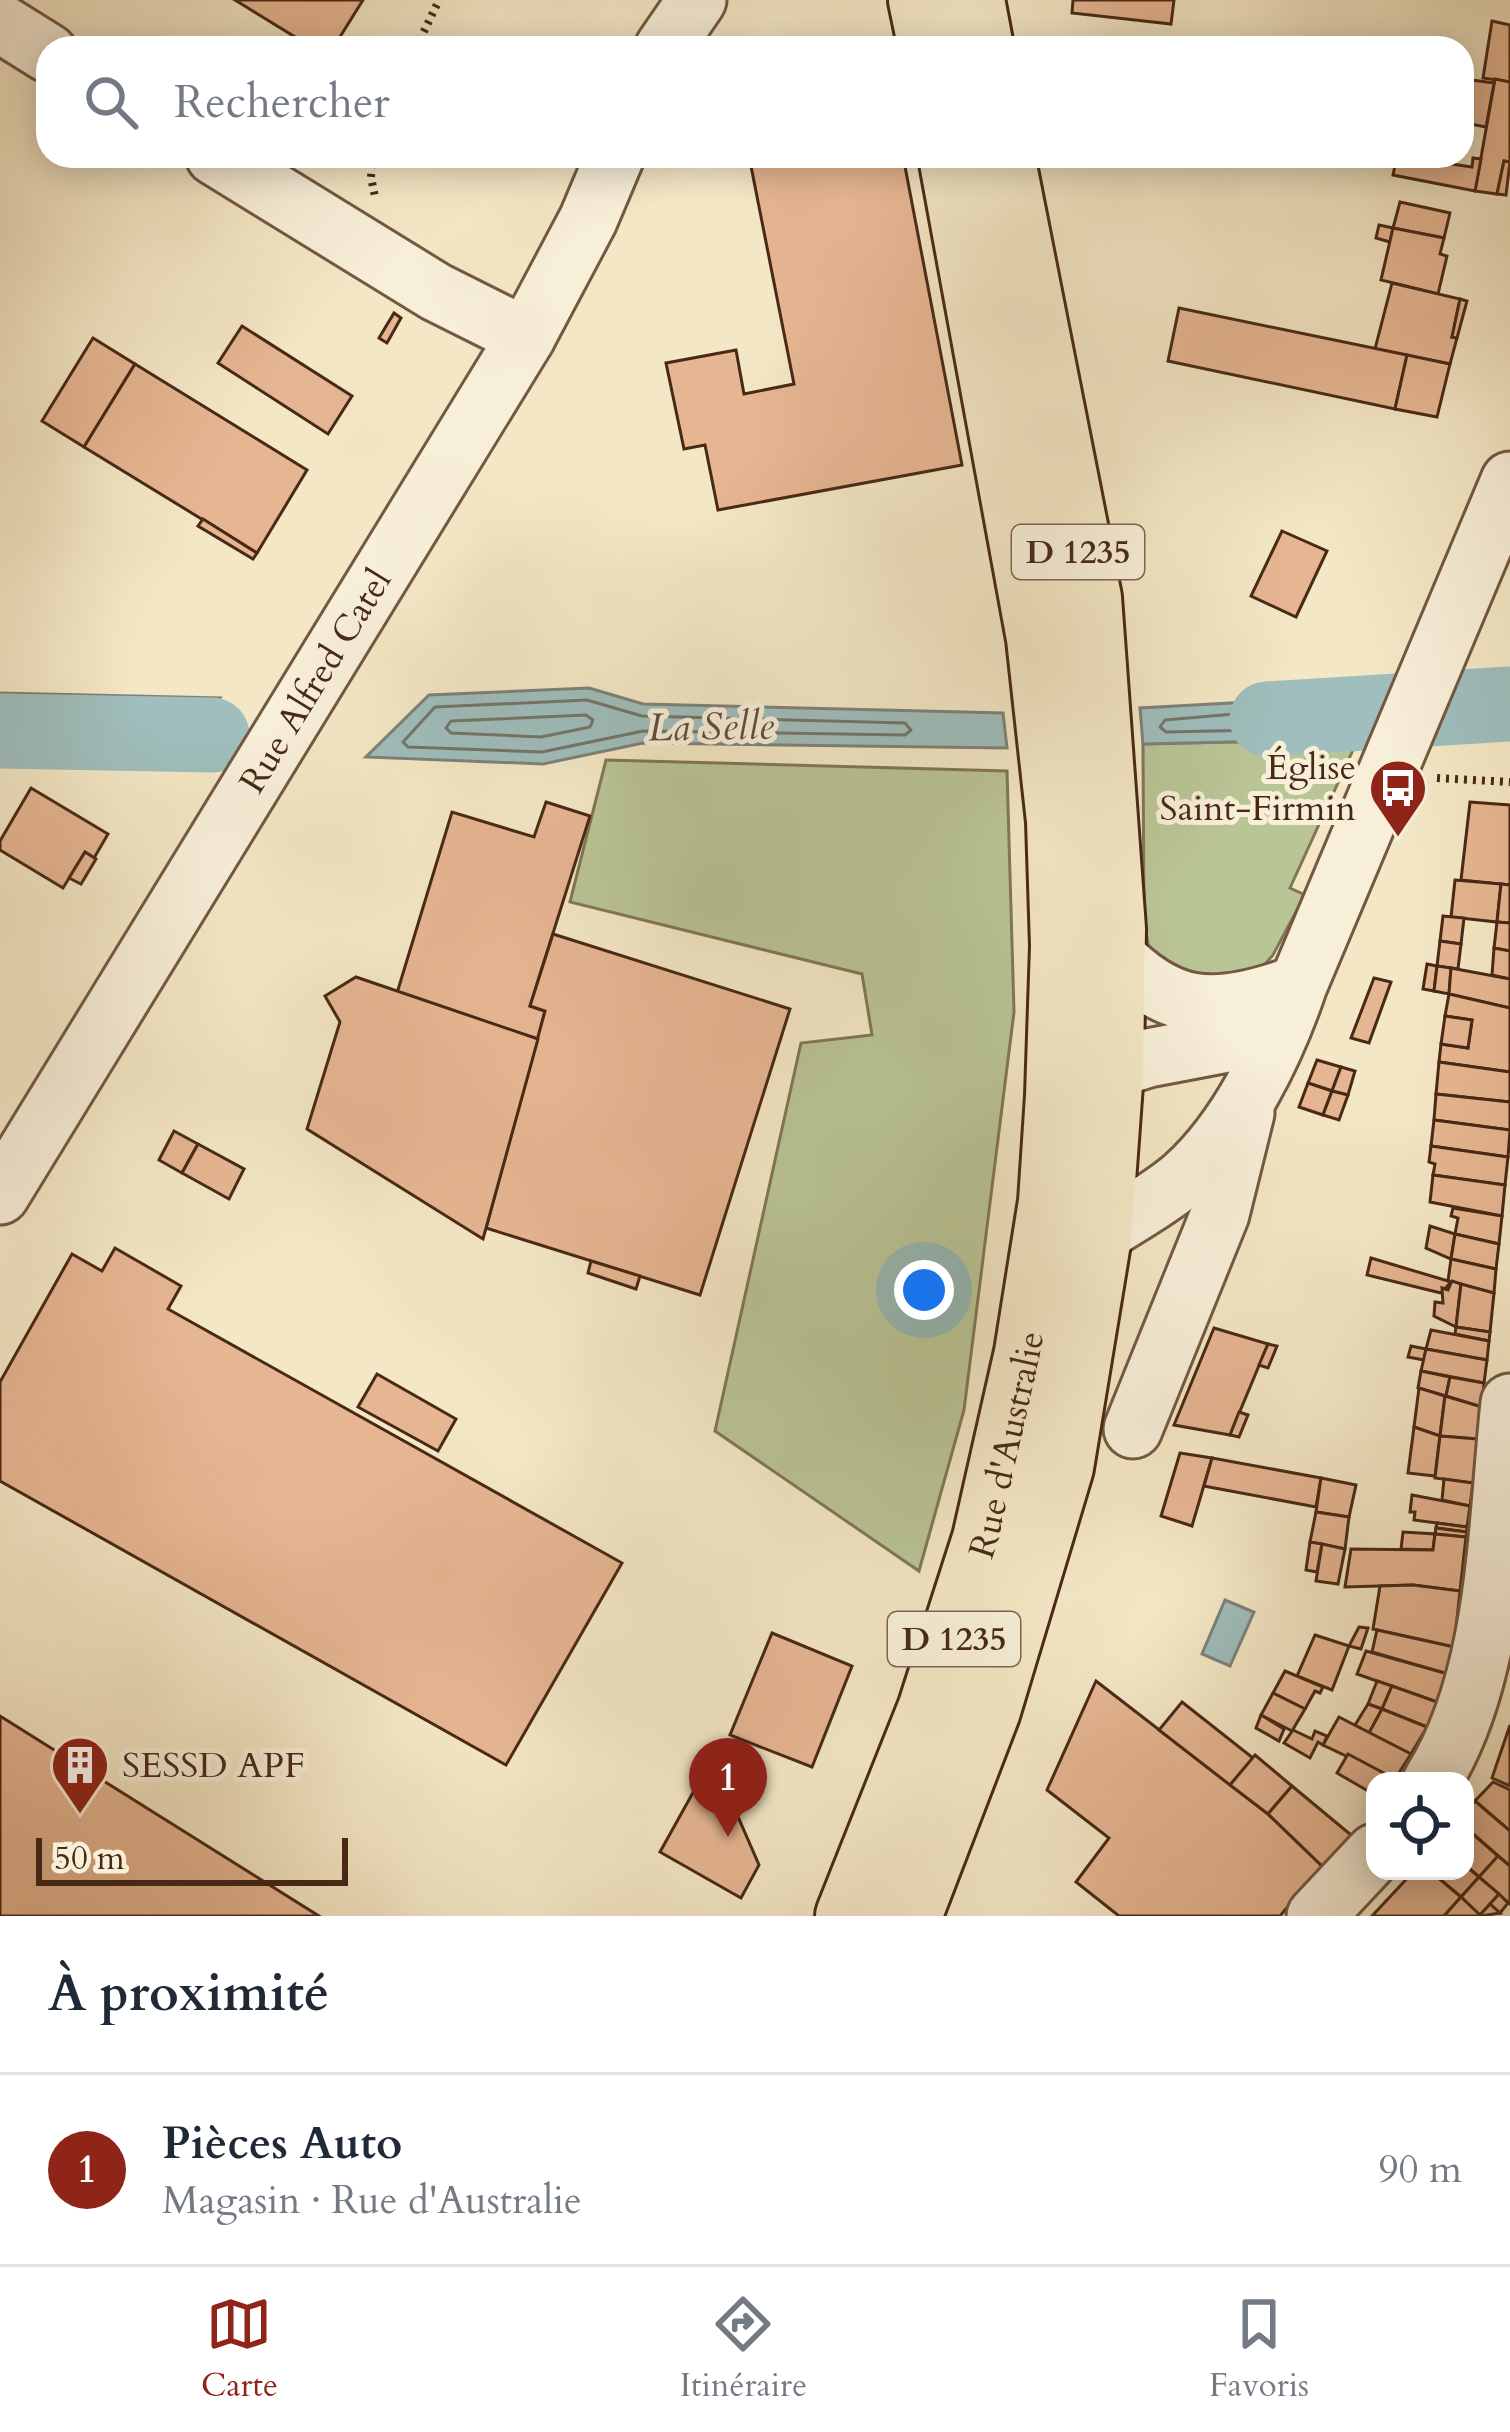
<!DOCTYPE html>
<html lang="fr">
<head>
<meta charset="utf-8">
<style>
  body { margin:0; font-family:Cardo,serif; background:#f6f6f7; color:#1f2937 }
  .controls { position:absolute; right:36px; bottom:36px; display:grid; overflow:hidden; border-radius:24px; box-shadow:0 6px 30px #0003 }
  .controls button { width:108px; height:108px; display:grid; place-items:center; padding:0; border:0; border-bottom:3px solid #e0e1e3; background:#fff; color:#1f2937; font:60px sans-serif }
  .scale { position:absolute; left:36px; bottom:30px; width:312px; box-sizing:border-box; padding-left:12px; border:6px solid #482916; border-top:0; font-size:33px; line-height:42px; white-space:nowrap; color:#482916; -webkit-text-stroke:9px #f8efd9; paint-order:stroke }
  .you { position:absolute; left:924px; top:1290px; width:42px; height:42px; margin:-30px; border:9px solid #fff; border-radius:50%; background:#1a73e8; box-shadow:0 0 0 18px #1a73e833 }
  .badge { display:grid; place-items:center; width:78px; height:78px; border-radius:50%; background:#8f2418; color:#fff; font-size:39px; font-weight:700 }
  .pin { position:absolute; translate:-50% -99px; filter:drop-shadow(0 3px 6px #0008) }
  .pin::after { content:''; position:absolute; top:63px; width:42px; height:36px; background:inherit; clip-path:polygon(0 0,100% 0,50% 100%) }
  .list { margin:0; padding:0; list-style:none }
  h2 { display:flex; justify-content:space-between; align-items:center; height:156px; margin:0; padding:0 48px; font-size:51px }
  h2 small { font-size:39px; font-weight:400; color:#747a83 }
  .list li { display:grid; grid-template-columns:78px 1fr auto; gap:36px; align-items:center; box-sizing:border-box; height:192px; padding:0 48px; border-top:3px solid #e0e1e3 }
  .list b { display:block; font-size:45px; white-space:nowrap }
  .list p { margin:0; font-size:39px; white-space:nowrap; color:#747a83 }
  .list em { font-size:39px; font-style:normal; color:#747a83 }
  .icon { flex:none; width:66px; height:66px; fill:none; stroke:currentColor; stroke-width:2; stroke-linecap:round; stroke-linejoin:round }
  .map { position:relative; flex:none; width:1510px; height:1916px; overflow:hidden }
  .search { position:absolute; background:#fff; box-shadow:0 6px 30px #0003; left:36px; right:36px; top:36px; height:132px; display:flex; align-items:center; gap:30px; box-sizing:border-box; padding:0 42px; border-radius:36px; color:#747a83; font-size:45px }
  .sheet { height:348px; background:#fff }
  nav { display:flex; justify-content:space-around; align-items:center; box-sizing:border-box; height:168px; border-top:3px solid #e0e1e3; background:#fff; font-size:33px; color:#747a83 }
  nav a { display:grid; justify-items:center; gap:6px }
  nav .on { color:#8f2418 }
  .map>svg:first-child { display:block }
  .green { fill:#bac596; stroke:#817756; stroke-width:3 }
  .water { fill:#9fbebd; stroke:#7c827a; stroke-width:3 }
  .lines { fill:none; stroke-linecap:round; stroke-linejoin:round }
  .shore { stroke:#74746a; stroke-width:3 }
  .river { stroke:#9fbebd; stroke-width:75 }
  .building { fill:#e6b692; stroke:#482916; stroke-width:3 }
  .minor-casing { stroke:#735842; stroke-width:63 }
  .major-casing { stroke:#482916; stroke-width:72 }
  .path { stroke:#482916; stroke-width:8; stroke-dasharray:3 6; stroke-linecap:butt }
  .minor { stroke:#f8efd9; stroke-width:57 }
  .major { stroke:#f4e7c5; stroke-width:66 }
  .labels { text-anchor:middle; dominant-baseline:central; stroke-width:10; stroke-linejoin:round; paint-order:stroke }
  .shield { fill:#f8efd9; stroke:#7d6450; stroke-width:3 }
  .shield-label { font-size:33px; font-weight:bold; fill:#482916 }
  .street-label { font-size:36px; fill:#482916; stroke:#f8efd9 }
  .poi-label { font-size:36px; fill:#482916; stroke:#f8efd9; text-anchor:end }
  .water-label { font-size:39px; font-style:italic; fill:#5e4e40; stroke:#f8efd9 }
</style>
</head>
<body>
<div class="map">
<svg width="1510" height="1916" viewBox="0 0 1510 1916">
  <rect width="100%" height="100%" fill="#f4e7c5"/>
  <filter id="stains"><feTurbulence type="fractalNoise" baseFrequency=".00167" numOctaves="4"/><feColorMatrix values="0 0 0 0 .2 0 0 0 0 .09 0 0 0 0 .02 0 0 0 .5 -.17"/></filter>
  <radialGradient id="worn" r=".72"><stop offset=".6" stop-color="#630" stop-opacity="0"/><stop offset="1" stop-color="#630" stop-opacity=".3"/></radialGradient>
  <g class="green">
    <polygon points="1358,739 1290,888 1305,895 1273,955 1258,972 1195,986 1149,949 1144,921 1143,744"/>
    <polygon points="606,760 1007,771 1014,1012 964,1410 919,1571 715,1431 801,1043 872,1035 862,974 570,902"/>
  </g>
  <g class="water">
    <polygon points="1510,679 1510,729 1444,731 1465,682"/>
    <polygon points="1383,685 1358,739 1143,744 1140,708 1303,699"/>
    <polygon points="589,688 643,704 1003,713 1007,748 643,743 543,764 366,757 429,695"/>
    <polygon points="0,693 220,698 182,757 0,754"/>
    <polygon points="1225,1600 1254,1612 1230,1666 1202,1654"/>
  </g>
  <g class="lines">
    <g class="shore">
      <polygon points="587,700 642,716 905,723 911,730 905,735 643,731 542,752 408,747 403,742 435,707"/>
      <polyline points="0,704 188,709 194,715 174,745 0,743"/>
      <polygon points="1351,704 1358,710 1347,728 1166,732 1160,727 1165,720"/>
      <polygon points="586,715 593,720 590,727 541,737 451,733 446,728 451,721"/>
    </g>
    <g class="river">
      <polyline points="1267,719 1510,704"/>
      <polyline points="0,731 212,735"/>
    </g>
  </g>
  <g class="building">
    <polygon points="235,0 363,0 333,48 313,48"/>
    <polygon points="1073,0 1174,0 1171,24 1072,13"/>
    <polygon points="1492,21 1510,25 1510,82 1483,78"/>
    <polygon points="1495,79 1510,82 1510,162 1504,161 1497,194 1475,191"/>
    <polygon points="1472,80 1494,83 1486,127 1465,123"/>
    <polygon points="749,156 903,156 962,465 718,510 705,445 684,449 666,363 736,350 744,394 794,384"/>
    <polygon points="1397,156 1472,167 1473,158 1481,159 1475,191 1393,175"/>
    <polygon points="1504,161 1510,162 1506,195 1497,194"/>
    <polygon points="1400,202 1450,213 1444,238 1393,228"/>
    <polygon points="1379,225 1393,228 1390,242 1376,238"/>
    <polygon points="1393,228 1444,238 1440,254 1447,256 1438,294 1381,280"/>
    <polygon points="1392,283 1460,299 1452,337 1457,338 1450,364 1375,349"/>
    <polygon points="1460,299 1467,301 1457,338 1452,337"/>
    <polygon points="1179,308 1407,355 1395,409 1168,361"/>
    <polygon points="394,313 401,318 387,343 379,338"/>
    <polygon points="242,326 352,396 328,434 218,363"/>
    <polygon points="93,338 135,364 84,447 42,421"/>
    <polygon points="1407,355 1450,364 1437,417 1395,409"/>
    <polygon points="135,364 307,470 257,553 84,447"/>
    <polygon points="203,519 257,553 253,559 198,526"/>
    <polygon points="1282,531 1327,551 1296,617 1251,596"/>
    <polygon points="31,788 108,834 94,858 85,852 63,888 0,850 0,841"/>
    <polygon points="546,802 590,816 530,1006 545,1011 538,1039 397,993 452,812 534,837"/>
    <polygon points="1470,802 1510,805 1510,885 1461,880"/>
    <polygon points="85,852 96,859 81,884 69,878"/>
    <polygon points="1455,880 1501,884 1497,922 1451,917"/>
    <polygon points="1501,884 1510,885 1510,923 1497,922"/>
    <polygon points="1443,916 1464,918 1461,944 1440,941"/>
    <polygon points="1497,922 1510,923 1510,951 1494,948"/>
    <polygon points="553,934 790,1009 700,1295 486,1228 545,1011 530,1006"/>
    <polygon points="1440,941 1461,944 1458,969 1437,966"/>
    <polygon points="1494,948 1510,951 1510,979 1492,975"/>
    <polygon points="1427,964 1437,966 1434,991 1423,989"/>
    <polygon points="1437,966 1451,968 1449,994 1434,991"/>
    <polygon points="1451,968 1510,979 1510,1008 1449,994"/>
    <polygon points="356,977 538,1039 483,1239 307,1129 340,1022 325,996"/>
    <polygon points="1374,978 1391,982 1369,1043 1351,1038"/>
    <polygon points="1449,994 1510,1008 1510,1072 1439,1062 1441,1044 1468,1048 1472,1020 1445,1016"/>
    <polygon points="1445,1016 1472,1020 1468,1048 1441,1044"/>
    <polygon points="1317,1060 1341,1067 1332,1091 1308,1083"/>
    <polygon points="1439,1062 1510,1072 1510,1102 1436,1094"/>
    <polygon points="1341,1067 1355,1071 1348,1095 1332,1091"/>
    <polygon points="1308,1083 1332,1091 1323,1115 1299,1107"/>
    <polygon points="1332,1091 1348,1095 1339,1120 1323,1115"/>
    <polygon points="1436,1094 1510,1102 1510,1130 1434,1120"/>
    <polygon points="1434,1120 1510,1130 1508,1157 1431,1146"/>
    <polygon points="174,1131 198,1144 182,1173 159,1160"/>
    <polygon points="198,1144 244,1169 229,1199 182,1173"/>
    <polygon points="1431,1146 1508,1157 1505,1185 1433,1175 1435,1164 1429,1162"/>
    <polygon points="1433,1175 1505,1185 1502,1216 1430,1202"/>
    <polygon points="1453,1208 1502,1216 1499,1244 1455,1234 1458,1218 1451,1216"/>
    <polygon points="1430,1226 1455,1234 1451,1259 1426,1248"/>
    <polygon points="1455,1234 1499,1244 1496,1269 1451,1259"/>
    <polygon points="115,1248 181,1286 168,1309 622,1563 506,1765 0,1481 0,1382 72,1254 102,1271"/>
    <polygon points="1371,1258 1448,1281 1452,1281 1441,1293 1367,1275"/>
    <polygon points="1451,1259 1496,1269 1494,1293 1448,1281"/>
    <polygon points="591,1261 640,1276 636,1289 588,1273"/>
    <polygon points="1452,1281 1461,1284 1456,1327 1434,1316 1435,1302 1443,1303 1442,1288 1448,1290"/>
    <polygon points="1461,1284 1494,1293 1490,1332 1456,1327"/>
    <polygon points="1456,1327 1490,1332 1489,1341 1455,1334"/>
    <polygon points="1214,1328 1268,1344 1230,1435 1174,1425"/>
    <polygon points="1431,1330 1489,1341 1487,1360 1426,1349"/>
    <polygon points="1268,1344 1277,1346 1268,1368 1259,1365"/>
    <polygon points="1411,1346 1426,1349 1424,1360 1408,1357"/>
    <polygon points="1426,1349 1487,1360 1484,1383 1421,1371"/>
    <polygon points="1421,1371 1450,1377 1446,1396 1418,1388"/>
    <polygon points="377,1374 456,1419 438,1451 358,1407"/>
    <polygon points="1450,1377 1484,1383 1482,1407 1446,1396"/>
    <polygon points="1419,1388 1445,1396 1440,1436 1414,1427"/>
    <polygon points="1445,1396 1482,1407 1478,1439 1440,1436"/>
    <polygon points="1239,1412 1248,1415 1239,1437 1230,1435"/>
    <polygon points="1414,1427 1440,1436 1435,1476 1408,1473"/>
    <polygon points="1440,1436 1478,1439 1473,1483 1435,1478"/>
    <polygon points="1180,1453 1212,1458 1192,1526 1161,1516"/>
    <polygon points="1212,1458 1321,1478 1316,1507 1204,1486"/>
    <polygon points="1321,1478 1356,1485 1349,1517 1316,1512"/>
    <polygon points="1444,1479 1473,1483 1470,1506 1442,1500"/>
    <polygon points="1412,1495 1470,1506 1467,1527 1414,1520 1415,1512 1410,1512"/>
    <polygon points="1316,1512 1349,1517 1345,1549 1310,1542"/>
    <polygon points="1437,1523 1467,1527 1467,1532 1436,1528"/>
    <polygon points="1436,1528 1467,1532 1466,1537 1435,1534"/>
    <polygon points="1403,1532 1435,1534 1433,1550 1401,1549"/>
    <polygon points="1435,1534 1466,1537 1460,1591 1413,1585 1345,1587 1351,1549 1433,1550"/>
    <polygon points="1310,1542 1322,1544 1317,1572 1306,1570"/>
    <polygon points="1322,1544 1345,1549 1338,1584 1316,1581"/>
    <polygon points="1413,1585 1460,1591 1454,1647 1373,1629 1380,1586"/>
    <polygon points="1359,1627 1368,1628 1361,1649 1349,1646"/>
    <polygon points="1377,1630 1454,1647 1448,1674 1372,1652"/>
    <polygon points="772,1633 852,1666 812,1767 730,1735"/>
    <polygon points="1315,1635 1349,1646 1332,1690 1297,1676"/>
    <polygon points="1366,1651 1448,1674 1437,1702 1357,1674"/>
    <polygon points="1285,1671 1323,1687 1320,1693 1315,1691 1305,1709 1273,1693"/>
    <polygon points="1096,1681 1268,1814 1322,1866 1280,1916 1119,1916 1076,1882 1109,1838 1047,1790"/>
    <polygon points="1377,1681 1392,1686 1382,1709 1368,1704"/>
    <polygon points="1392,1686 1437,1702 1427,1727 1382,1709"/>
    <polygon points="1273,1693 1305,1709 1292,1731 1261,1715"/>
    <polygon points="1182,1702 1253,1758 1230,1785 1159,1730"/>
    <polygon points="1368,1704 1382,1709 1369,1733 1355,1725"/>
    <polygon points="1382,1709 1427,1727 1411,1754 1369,1733"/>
    <polygon points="1261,1715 1284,1729 1279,1741 1256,1728"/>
    <polygon points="0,1716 319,1916 0,1916"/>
    <polygon points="1339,1717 1411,1754 1395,1779 1323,1745"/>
    <polygon points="1510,1725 1510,1786 1492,1778"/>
    <polygon points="1293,1730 1312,1739 1315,1731 1327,1736 1323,1745 1318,1742 1310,1758 1284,1743"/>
    <polygon points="1348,1754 1395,1779 1375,1781 1375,1795 1337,1773"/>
    <polygon points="1255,1755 1292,1786 1268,1814 1230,1785"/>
    <polygon points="705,1771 722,1780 759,1865 741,1898 660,1852"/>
    <polygon points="1493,1782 1510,1790 1510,1831 1475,1801"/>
    <polygon points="1292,1786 1351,1835 1322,1866 1268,1814"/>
    <polygon points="1475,1801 1510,1831 1510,1866 1465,1827 1465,1813"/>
    <polygon points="1465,1827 1498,1856 1479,1877 1465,1865"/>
    <polygon points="1498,1856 1510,1866 1510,1904 1479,1877"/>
    <polygon points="1465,1865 1479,1877 1461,1897 1430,1871 1465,1871"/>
    <polygon points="1414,1871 1430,1871 1461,1897 1444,1916 1372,1916"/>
    <polygon points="1479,1877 1499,1894 1480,1915 1461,1897"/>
    <polygon points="1499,1894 1508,1903 1500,1913 1490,1904"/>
    <polygon points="1461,1897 1480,1915 1478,1916 1444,1916"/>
    <polygon points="1490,1904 1500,1913 1481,1916 1480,1915"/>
  </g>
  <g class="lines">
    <defs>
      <g id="minor">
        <polyline points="0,23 48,53"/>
        <polyline points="664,48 697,0"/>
        <polyline points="215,156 436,292 526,337"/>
        <path d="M1113 953C1169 1012 1213 1014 1288 988"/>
        <polyline points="1073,1088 1110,1070 1148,1058 1227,1043 1262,1020 1295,988"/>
        <path id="s1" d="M0 1195 526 337 588 220 615 156"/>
        <path d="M1098 1236C1125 1217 1159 1200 1184 1178 1238 1129 1275 1053 1298 985L1510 481"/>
        <polyline points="1133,1429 1220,1214 1245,1113"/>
        <path d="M1432 1781C1498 1677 1497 1524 1510 1403"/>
        <polyline points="1316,1916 1375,1853"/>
      </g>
      <g id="major">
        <polyline points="922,0 932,48"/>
        <polyline points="971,0 980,48"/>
        <path id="s2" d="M849 1916 931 1710 986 1539 1028 1353 1052 1202 1059 1096 1064 946 1060 821 1040 638 952 156"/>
        <polyline points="908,1916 987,1710 1060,1467 1098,1236 1110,1070 1112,929 1088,598 1001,156"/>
      </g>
    </defs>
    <use href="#minor" class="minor-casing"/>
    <use href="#major" class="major-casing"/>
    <g class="path">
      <polyline points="416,48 439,0"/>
      <polyline points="373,156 371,177 375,197"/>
      <polyline points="1437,778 1510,782"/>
    </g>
    <use href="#minor" class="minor"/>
    <use href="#major" class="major"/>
  </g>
  <defs>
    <symbol id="bus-pin" viewBox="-11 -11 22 30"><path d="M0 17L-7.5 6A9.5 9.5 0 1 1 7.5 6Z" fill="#8f2418" stroke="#f8efd9"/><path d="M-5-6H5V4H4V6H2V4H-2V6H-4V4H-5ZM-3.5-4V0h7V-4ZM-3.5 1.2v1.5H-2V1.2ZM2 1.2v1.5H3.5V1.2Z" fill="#fff"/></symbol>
    <symbol id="building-pin" viewBox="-11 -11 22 30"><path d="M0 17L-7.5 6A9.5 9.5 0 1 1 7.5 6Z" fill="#8f2418" stroke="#f8efd9"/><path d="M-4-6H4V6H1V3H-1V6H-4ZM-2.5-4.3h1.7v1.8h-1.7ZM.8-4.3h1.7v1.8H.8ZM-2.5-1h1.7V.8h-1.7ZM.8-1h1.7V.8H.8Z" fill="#fff"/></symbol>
  </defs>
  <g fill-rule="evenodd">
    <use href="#bus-pin" x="1365" y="755" width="66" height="90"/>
    <use href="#building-pin" x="47" y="1732" width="66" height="90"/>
  </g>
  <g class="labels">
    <g class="shield">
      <rect x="1012" y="525" width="132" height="54" rx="9"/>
      <rect x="888" y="1612" width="132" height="54" rx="9"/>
    </g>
    <g class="shield-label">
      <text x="1078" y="552">D 1235</text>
      <text x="954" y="1639">D 1235</text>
    </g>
    <g class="street-label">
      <text stroke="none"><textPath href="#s1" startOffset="603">Rue Alfred Catel</textPath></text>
      <text stroke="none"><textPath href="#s2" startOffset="498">Rue d'Australie</textPath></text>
    </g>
    <g class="poi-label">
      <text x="1356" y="767">Église<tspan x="1356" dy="41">Saint-Firmin</tspan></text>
      <text x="122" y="1765" text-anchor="start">SESSD APF</text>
    </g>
    <g class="water-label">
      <text transform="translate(711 727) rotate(-1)">La Selle</text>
    </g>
  </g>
  <rect width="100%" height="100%" filter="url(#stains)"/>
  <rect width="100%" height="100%" fill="url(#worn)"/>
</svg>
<div class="controls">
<button><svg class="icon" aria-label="locate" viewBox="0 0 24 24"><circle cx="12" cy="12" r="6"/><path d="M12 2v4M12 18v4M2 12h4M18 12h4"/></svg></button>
</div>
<div class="scale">50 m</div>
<div class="you"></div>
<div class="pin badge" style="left:728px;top:1837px">1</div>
<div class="search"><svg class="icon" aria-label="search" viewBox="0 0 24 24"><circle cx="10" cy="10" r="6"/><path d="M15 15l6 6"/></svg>Rechercher</div>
</div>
<section class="sheet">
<h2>À proximité<small></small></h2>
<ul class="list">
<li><span class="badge">1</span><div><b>Pièces Auto</b><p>Magasin · Rue d'Australie</p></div><em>90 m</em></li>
</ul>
</section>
<nav>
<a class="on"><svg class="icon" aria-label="map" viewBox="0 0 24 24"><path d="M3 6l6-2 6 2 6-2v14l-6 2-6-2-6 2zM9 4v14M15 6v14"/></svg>Carte</a>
<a><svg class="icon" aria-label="directions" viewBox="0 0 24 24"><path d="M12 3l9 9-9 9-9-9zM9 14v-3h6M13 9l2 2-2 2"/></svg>Itinéraire</a>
<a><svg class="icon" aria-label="saved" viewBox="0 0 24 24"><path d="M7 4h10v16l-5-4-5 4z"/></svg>Favoris</a>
</nav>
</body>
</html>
